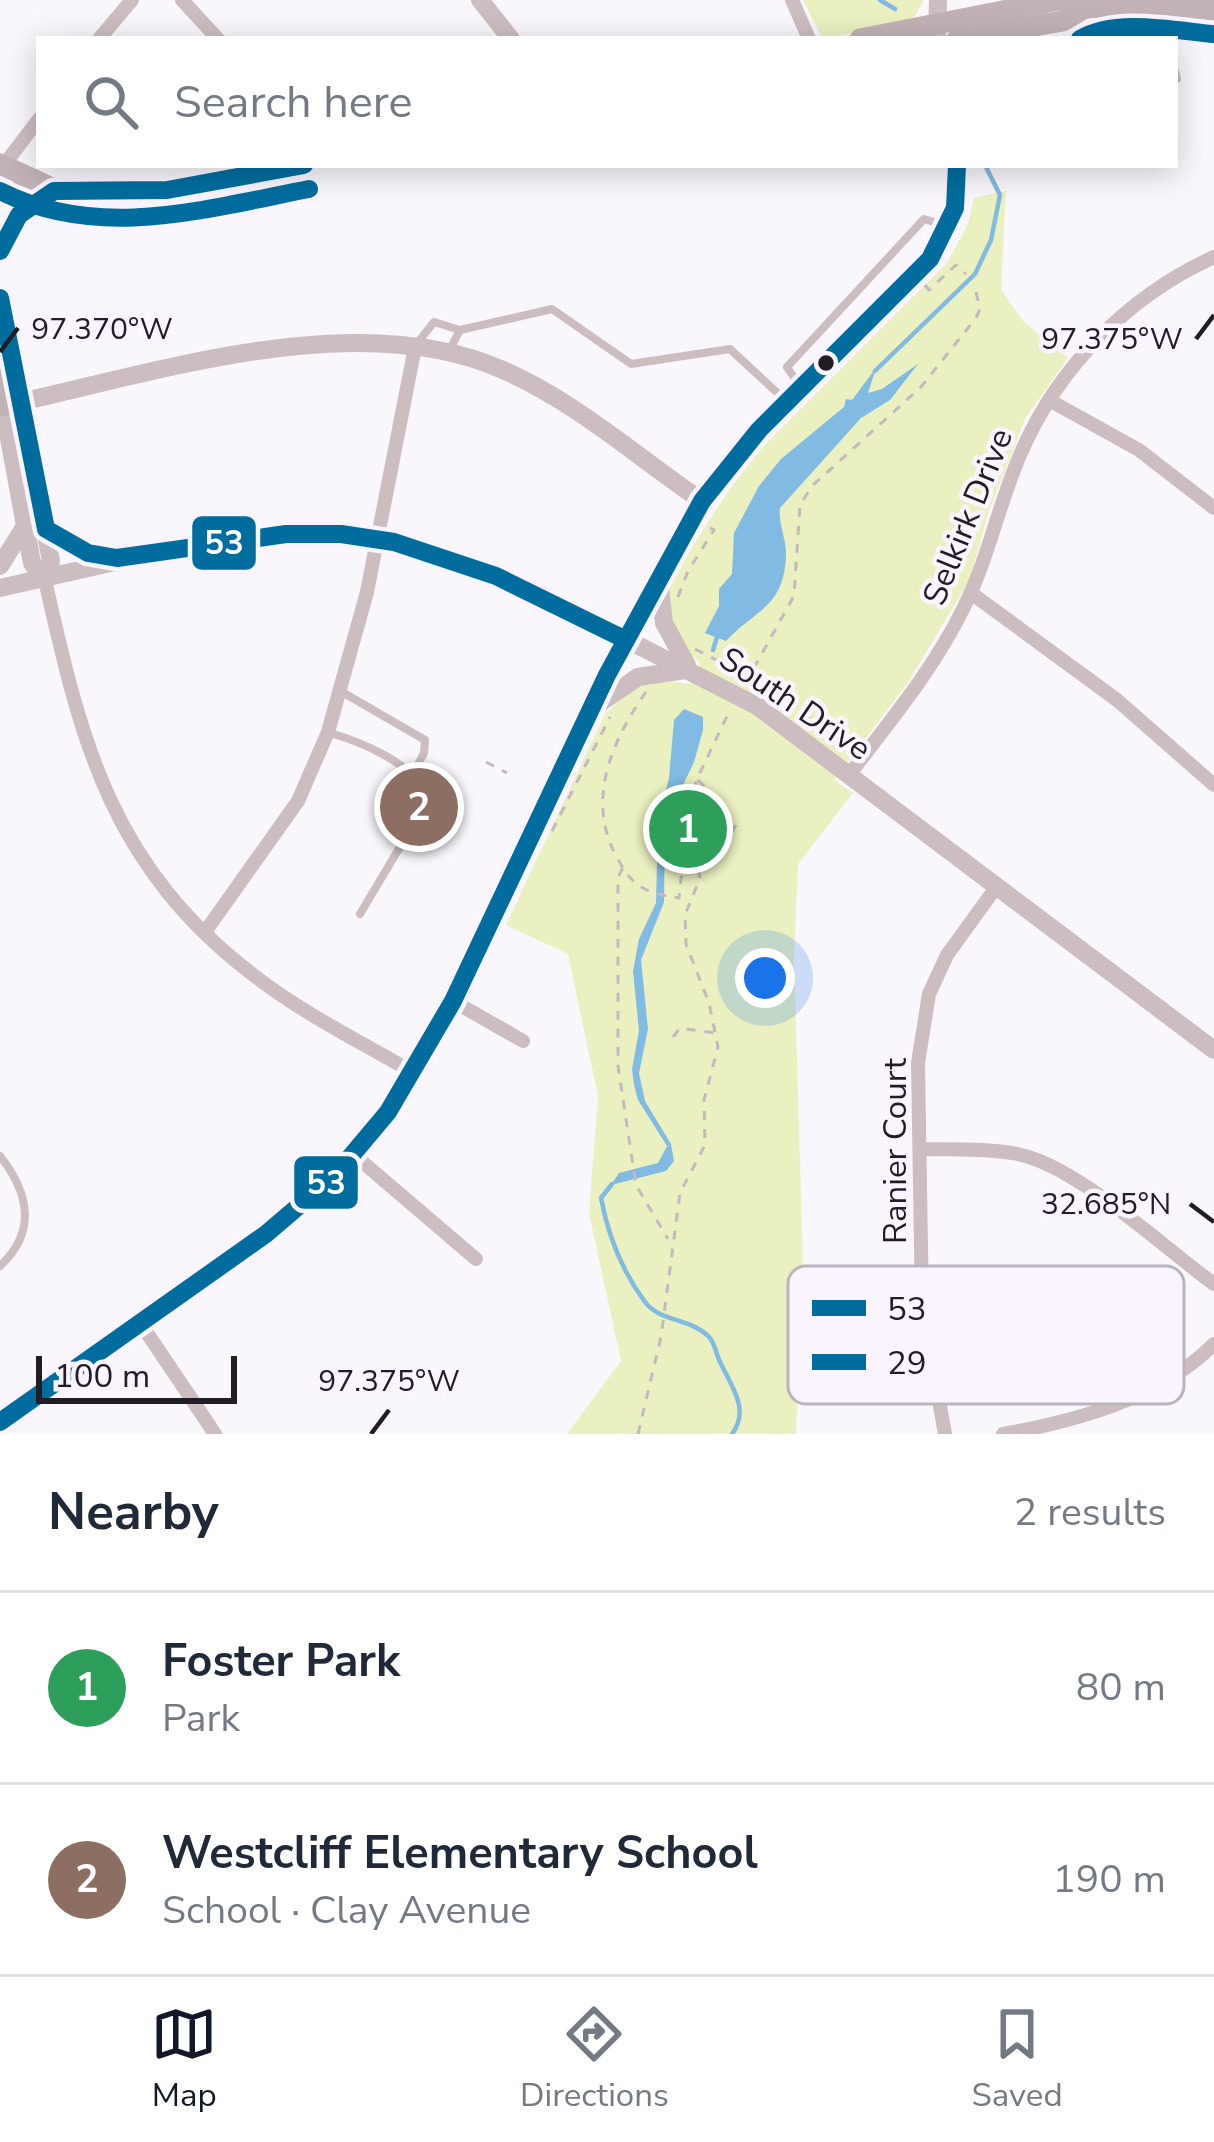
<!DOCTYPE html>
<html lang="en">
<head>
<meta charset="utf-8">
<style>
  body { margin:0; font-family:"Nunito Sans",sans-serif; background:#f6f6f7; color:#1f2937 }
  .scale { position:absolute; left:36px; bottom:30px; width:201px; box-sizing:border-box; padding-left:12px; border:6px solid #221d25; border-top:0; font-size:33px; line-height:42px; white-space:nowrap; color:#221d25; -webkit-text-stroke:9px #faf4fe; paint-order:stroke }
  .you { position:absolute; left:765px; top:978px; width:42px; height:42px; margin:-30px; border:9px solid #fff; border-radius:50%; background:#1a73e8; box-shadow:0 0 0 18px #1a73e833 }
  .badge { display:grid; place-items:center; width:78px; height:78px; border-radius:50%; background:#111827; color:#fff; font-size:39px; font-weight:700 }
  .pin { position:absolute; translate:-50% -50%; border:6px solid #fff; box-shadow:0 3px 12px #0006 }
  .list { margin:0; padding:0; list-style:none }
  h2 { display:flex; justify-content:space-between; align-items:center; height:156px; margin:0; padding:0 48px; font-size:51px }
  h2 small { font-size:39px; font-weight:400; color:#747a83 }
  .list li { display:grid; grid-template-columns:78px 1fr auto; gap:36px; align-items:center; box-sizing:border-box; height:192px; padding:0 48px; border-top:3px solid #e0e1e3 }
  .list b { display:block; font-size:45px; white-space:nowrap }
  .list p { margin:0; font-size:39px; white-space:nowrap; color:#747a83 }
  .list em { font-size:39px; font-style:normal; color:#747a83 }
  .icon { flex:none; width:66px; height:66px; fill:none; stroke:currentColor; stroke-width:2; stroke-linecap:round; stroke-linejoin:round }
  .map { position:relative; flex:none; width:1214px; height:1434px; overflow:hidden }
  .search { position:absolute; background:#fff; box-shadow:0 6px 30px #0003; left:36px; right:36px; top:36px; height:132px; display:flex; align-items:center; gap:30px; box-sizing:border-box; padding:0 42px; border-radius:0px; color:#747a83; font-size:45px }
  .sheet { height:540px; background:#fff }
  nav { display:flex; justify-content:space-around; align-items:center; box-sizing:border-box; height:168px; border-top:3px solid #e0e1e3; background:#fff; font-size:33px; color:#747a83 }
  nav a { display:grid; justify-items:center; gap:6px }
  nav .on { color:#111827 }
  .map>svg:first-child { display:block }
  .green { fill:#ebf0c1 }
  .water { fill:#81bae3 }
  .lines { fill:none; stroke-linecap:round; stroke-linejoin:round }
  .stream { stroke:#81bae3; stroke-width:4.5 }
  .path { stroke:#c4babe; stroke-width:3; stroke-dasharray:9 9; stroke-linecap:butt }
  .service { stroke:#cbbdc0; stroke-width:8 }
  .minor { stroke:#cbbdc0; stroke-width:14 }
  .tertiary { stroke:#cbbdc0; stroke-width:18 }
  .secondary { stroke:#c1b2b5; stroke-width:21 }
  .bus-1-casing { stroke:#faf4fe; stroke-width:27 }
  .bus-2-casing { stroke:#faf4fe; stroke-width:27 }
  .bus-1 { stroke:#006d9e; stroke-width:18 }
  .bus-2 { stroke:#006d9e; stroke-width:18 }
  .ticks { fill:none; stroke:#221d25; stroke-width:4.5 }
  .bus-dot { fill:#221d25; stroke:#faf4fe; stroke-width:4.5 }
  .labels { text-anchor:middle; dominant-baseline:central; stroke-width:9; stroke-linejoin:round; paint-order:stroke }
  .street-label { font-size:33px; fill:#221d25; stroke:#faf4fe }
  .key { fill:#faf4fe; stroke:#b9b4bd; stroke-width:3 }
  .key-label { font-size:33px; fill:#221d25 }
  .ticks-label { font-size:30px; text-anchor:middle; fill:#221d25; stroke:#faf4fe; stroke-width:9; stroke-linejoin:round; paint-order:stroke }
  .line-badge { stroke:#faf4fe; stroke-width:4.5 }
  .badge-label { font-size:33px; text-anchor:middle; font-weight:bold; fill:#fff }
</style>
</head>
<body>
<div class="map">
<svg width="1214" height="1434" viewBox="0 0 1214 1434">
  <rect width="100%" height="100%" fill="#f9f6fc"/>
  <g class="green">
    <polygon points="803,0 924,0 915,16 906,22 823,39"/>
    <polygon points="1006,191 1001,290 1023,321 1068,358 1025,419 988,514 969,581 907,684 834,780 853,793 798,864 794,959 803,1265 796,1434 567,1434 621,1361 589,1213 598,1096 568,954 506,925 605,714 635,687 660,680 691,684 700,663 686,650 671,621 668,595 673,577 725,496 759,451 947,263 968,224 974,198"/>
  </g>
  <g class="water">
    <path d="M918 364 890 400 861 418 780 508C778 524 787 540 786 557 783 609 755 609 726 641L705 633 719 606V589L732 574 734 533 759 486 781 459 844 407 846 399 852 400 876 368 868 393 882 389Z"/>
    <polygon points="684,709 703,717 703,730 694,762 665,823 664,902 641,960 648,1029 639,1073 645,1101 671,1144 674,1161 666,1171 611,1185 619,1173 658,1163 667,1146 638,1100 634,1085 632,1069 639,1031 633,971 639,939 656,903 658,819 669,778 674,720"/>
  </g>
  <g class="lines">
    <g class="stream">
      <polyline points="880,0 895,9"/>
      <polyline points="875,371 975,274 991,240 1000,195 985,165"/>
      <polyline points="713,650 717,637"/>
      <path d="M612 1184 601 1198C608 1235 622 1271 645 1302 660 1322 692 1318 710 1338 715 1344 717 1357 721 1364 732 1387 750 1410 732 1434"/>
    </g>
    <g class="path">
      <polyline points="925,285 929,290 956,265 966,274"/>
      <polyline points="678,597 688,571 714,530 709,527"/>
      <polyline points="695,649 769,687 841,743 854,746"/>
      <polyline points="745,684 794,596 800,505 812,486 921,387 976,318 980,309 975,288"/>
      <path d="M646 692C613 739 587 796 614 852 632 887 642 892 679 898L681 878 694 852"/>
      <polyline points="486,762 507,773"/>
      <path d="M698 780 708 790C712 811 703 830 724 845L736 825"/>
      <polyline points="552,831 610,717"/>
      <polyline points="623,868 618,877 618,1066 636,1185 668,1239"/>
      <polyline points="673,1037 680,1028 715,1033"/>
      <polyline points="638,1434 661,1337 680,1193 705,1145 704,1100 718,1047 709,1003 686,944 685,915 700,878 687,814 697,779 729,712"/>
    </g>
    <g class="service">
      <polyline points="1172,39 1174,8"/>
      <polyline points="1175,71 1177,79"/>
      <polyline points="460,330 552,309 631,364 730,349 784,399"/>
      <polyline points="415,346 434,322 460,330 449,351"/>
      <polyline points="799,385 787,367 924,219 947,226"/>
      <polyline points="342,692 425,740 424,753 413,774"/>
      <path d="M330 733C362 742 407 762 427 790L425 805 360 914"/>
      <path d="M0 1156C29 1193 37 1232 0 1266"/>
    </g>
    <g class="minor">
      <polyline points="182,0 218,39"/>
      <polyline points="792,0 809,39"/>
      <polyline points="99,39 132,0"/>
      <polyline points="4,165 39,119"/>
      <polyline points="1049,400 1139,450 1214,508"/>
      <path d="M45 580C82 746 112 868 256 977 304 1014 361 1042 414 1073"/>
      <polyline points="971,593 1117,700 1214,785"/>
      <path d="M849 775C890 721 933 670 963 609 988 560 998 506 1020 455 1057 368 1128 296 1214 257"/>
      <polyline points="205,932 298,801 328,732 367,592 415,347"/>
      <polyline points="453,1001 523,1041"/>
      <path d="M922 1149C953 1150 986 1148 1017 1154 1075 1164 1164 1248 1214 1284"/>
      <polyline points="353,1154 476,1259"/>
      <polyline points="141,1324 215,1434"/>
      <polyline points="945,1434 922,1307 918,1063 929,994 947,955 997,886"/>
      <path d="M1003 1434C1076 1421 1159 1399 1214 1344"/>
    </g>
    <g class="tertiary">
      <polyline points="480,0 511,39"/>
      <polyline points="937,39 938,0"/>
      <polyline points="20,402 51,561 45,580"/>
      <path d="M7 405C155 373 358 305 503 370 576 402 636 456 702 501"/>
      <polyline points="3,406 32,563 45,580"/>
      <polyline points="46,529 75,547 117,558"/>
      <polyline points="0,566 25,526"/>
      <polyline points="659,579 664,623 687,665"/>
      <polyline points="0,588 128,559 273,534 376,538 452,561 549,600 757,706 1214,1050"/>
      <polyline points="597,705 638,677 685,670"/>
      <polyline points="0,1422 266,1234 335,1175 388,1112 424,1056 453,1001 607,675 702,501 759,430 930,259 955,208 957,165"/>
    </g>
    <g class="secondary">
      <polyline points="1064,0 1085,8 1151,4 1214,10"/>
      <polyline points="860,39 1059,0"/>
      <polyline points="957,39 1063,21 1085,8"/>
      <polyline points="0,164 50,187"/>
      <path d="M0 196C46 181 100 195 148 192 201 189 253 175 304 165"/>
      <path d="M0 251C6 218 30 207 56 190"/>
      <polyline points="0,298 20,402"/>
      <polyline points="0,373 3,406"/>
    </g>
    <defs>
      <g id="bus-1">
        <polyline points="0,251 19,215 54,191 167,190 304,165"/>
        <polyline points="0,298 46,529 88,553 117,558 286,534 341,534 394,542 496,576 624,639"/>
        <polyline points="0,1422 266,1234 335,1175 388,1112 453,1001 607,675 702,501 759,430 930,259 955,208 957,165"/>
      </g>
      <g id="bus-2">
        <path d="M1080 39C1115 18 1172 30 1212 34"/>
        <path d="M0 191C98 241 206 209 309 189"/>
      </g>
    </defs>
    <use href="#bus-1" class="bus-1-casing"/>
    <use href="#bus-2" class="bus-2-casing"/>
    <use href="#bus-1" class="bus-1"/>
    <use href="#bus-2" class="bus-2"/>
  </g>
  <path class="ticks" d="M1196 339 1214 315M0 352 18 328M1190 1204 1214 1222M371 1434 389 1410"/>
  <circle class="bus-dot" cx="826" cy="363" r="10"/>
  <g class="labels">
    <g class="street-label">
      <text transform="translate(968 517) rotate(-68)">Selkirk Drive</text>
      <text transform="translate(795 704) rotate(34)">South Drive</text>
      <text transform="translate(895 1151) rotate(-90)">Ranier Court</text>
    </g>
  </g>
  <rect x="788" y="1266" width="396" height="138" rx="18" class="key"/>
  <rect x="812" y="1300" width="54" height="16" fill="#006d9e"/>
  <rect x="812" y="1354" width="54" height="16" fill="#006d9e"/>
  <g class="key-label">
    <text x="887" y="1320">53</text>
    <text x="887" y="1374">29</text>
  </g>
  <g class="ticks-label">
    <text x="102" y="339">97.370°W</text>
    <text x="1112" y="349">97.375°W</text>
    <text x="1106" y="1214">32.685°N</text>
    <text x="389" y="1391">97.375°W</text>
  </g>
  <g class="line-badge">
    <rect x="190" y="514" width="68" height="58" rx="12" fill="#006d9e"/>
    <rect x="292" y="1154" width="68" height="57" rx="12" fill="#006d9e"/>
  </g>
  <g class="badge-label">
    <text x="224" y="554">53</text>
    <text x="326" y="1194">53</text>
  </g>
</svg>
<div class="scale">100 m</div>
<div class="you"></div>
<div class="pin badge" style="left:688px;top:829px;background:#2e9e5b">1</div>
<div class="pin badge" style="left:419px;top:807px;background:#8d6e63">2</div>
<div class="search"><svg class="icon" aria-label="search" viewBox="0 0 24 24"><circle cx="10" cy="10" r="6"/><path d="M15 15l6 6"/></svg>Search here</div>
</div>
<section class="sheet">
<h2>Nearby<small>2 results</small></h2>
<ul class="list">
<li><span class="badge" style="background:#2e9e5b">1</span><div><b>Foster Park</b><p>Park</p></div><em>80 m</em></li>
<li><span class="badge" style="background:#8d6e63">2</span><div><b>Westcliff Elementary School</b><p>School · Clay Avenue</p></div><em>190 m</em></li>
</ul>
</section>
<nav>
<a class="on"><svg class="icon" aria-label="map" viewBox="0 0 24 24"><path d="M3 6l6-2 6 2 6-2v14l-6 2-6-2-6 2zM9 4v14M15 6v14"/></svg>Map</a>
<a><svg class="icon" aria-label="directions" viewBox="0 0 24 24"><path d="M12 3l9 9-9 9-9-9zM9 14v-3h6M13 9l2 2-2 2"/></svg>Directions</a>
<a><svg class="icon" aria-label="saved" viewBox="0 0 24 24"><path d="M7 4h10v16l-5-4-5 4z"/></svg>Saved</a>
</nav>
</body>
</html>
